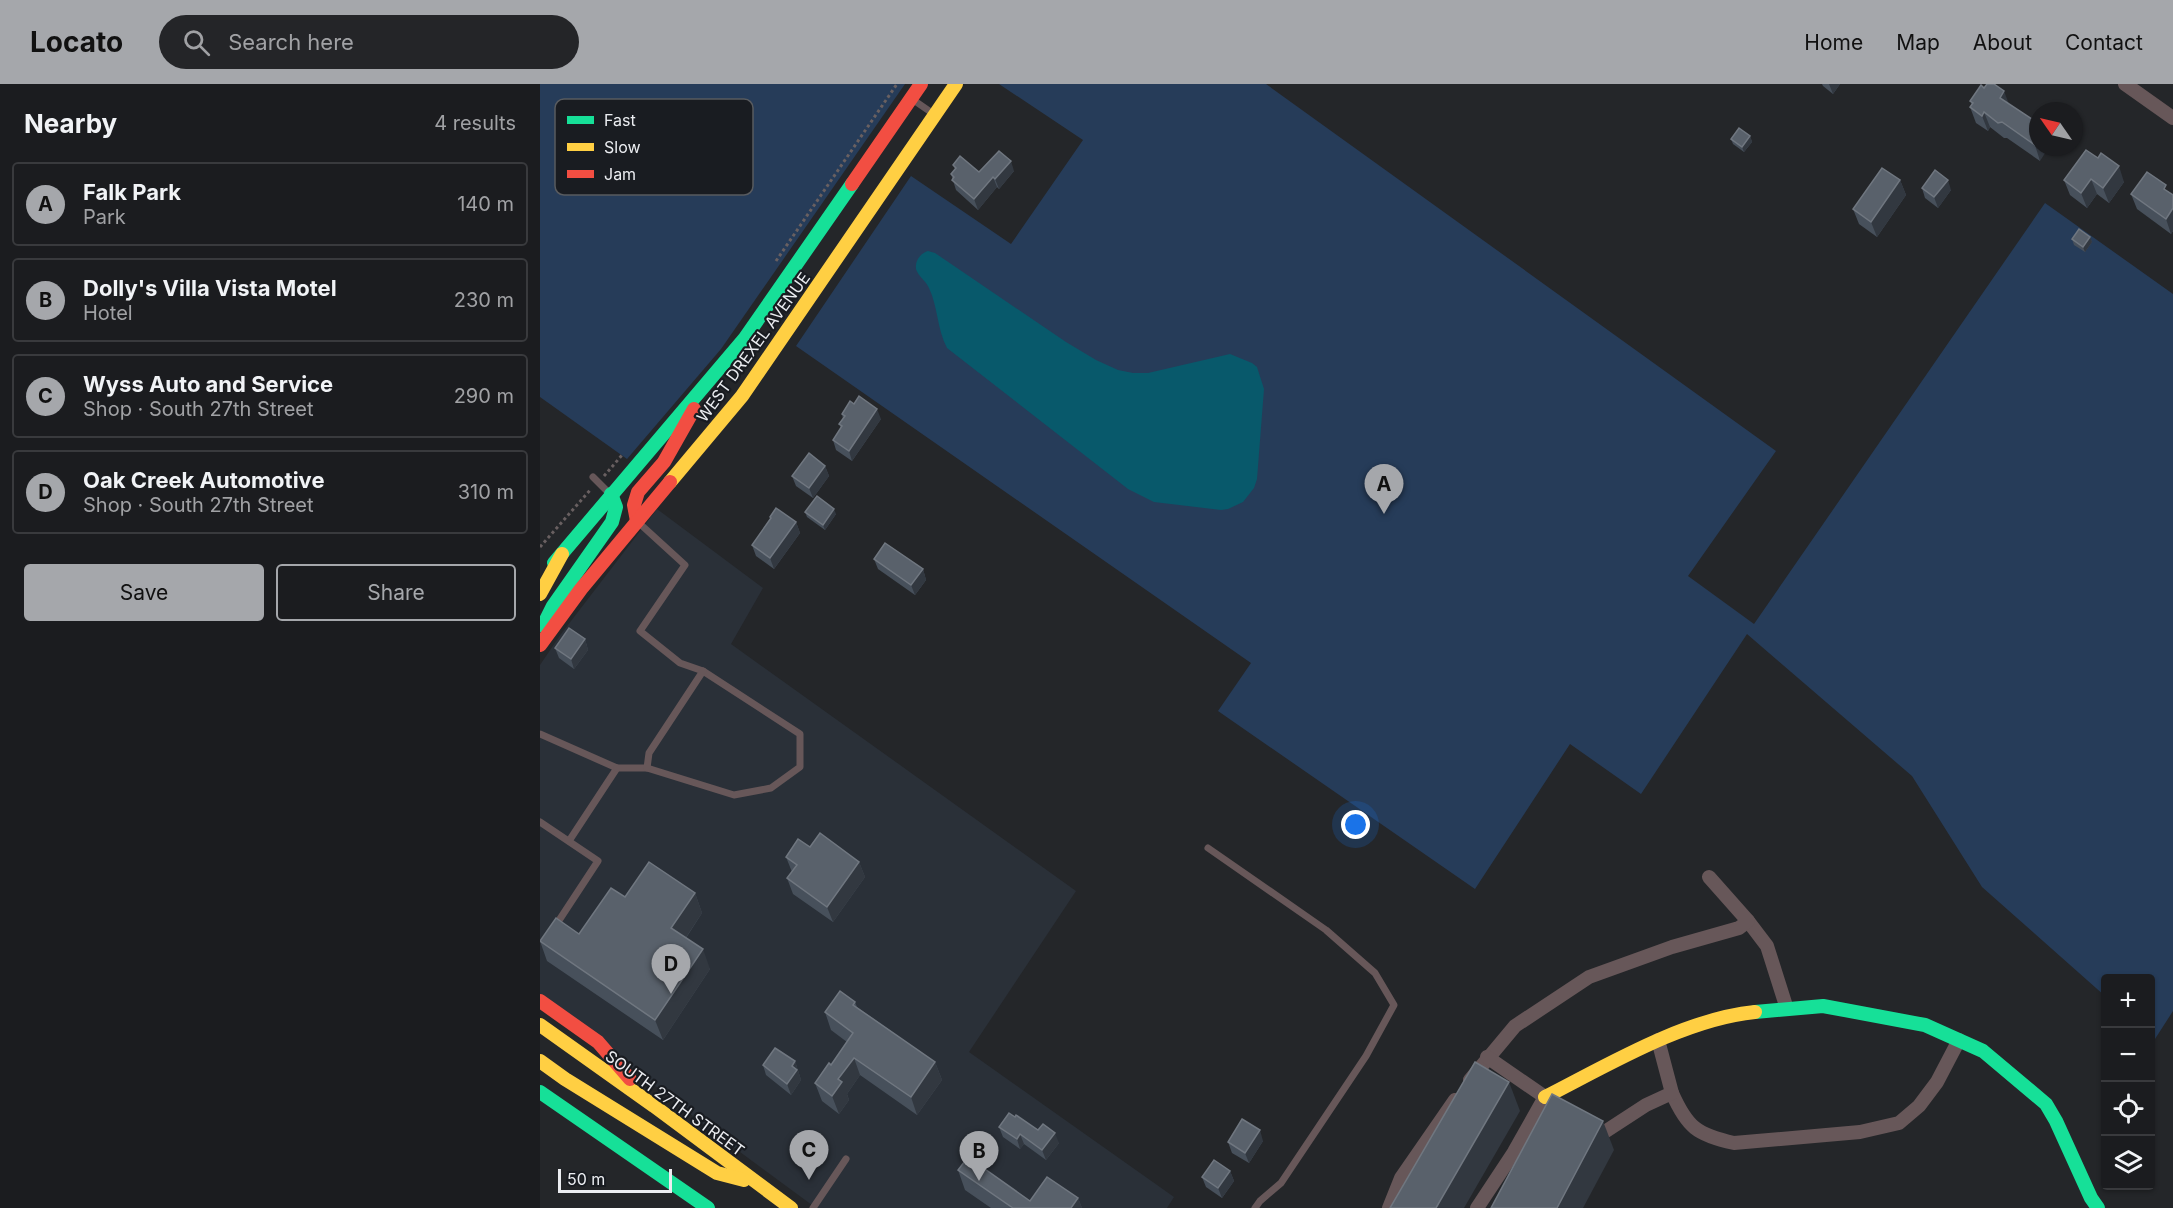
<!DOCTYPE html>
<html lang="en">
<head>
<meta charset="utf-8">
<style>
  body { margin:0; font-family:Inter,sans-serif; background:#242528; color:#f1f3f6 }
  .controls { position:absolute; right:18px; bottom:18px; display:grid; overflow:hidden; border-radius:6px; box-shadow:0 2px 4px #0004 }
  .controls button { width:54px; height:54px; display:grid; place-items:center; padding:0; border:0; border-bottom:2px solid #393a3d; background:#1b1c1f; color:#f1f3f6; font:30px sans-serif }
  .compass { position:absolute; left:1489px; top:18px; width:54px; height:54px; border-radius:50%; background:#1b1c1f; box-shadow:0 2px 4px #0004; rotate:304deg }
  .scale { position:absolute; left:18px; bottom:15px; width:114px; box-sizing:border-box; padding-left:6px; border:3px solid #ebedf1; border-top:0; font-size:16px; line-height:21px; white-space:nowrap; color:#ebedf1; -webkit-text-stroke:4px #191c21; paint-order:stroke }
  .you { position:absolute; left:816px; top:741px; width:21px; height:21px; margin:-15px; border:4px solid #fff; border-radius:50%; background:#1a73e8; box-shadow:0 0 0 9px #1a73e833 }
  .badge { display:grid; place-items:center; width:39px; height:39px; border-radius:50%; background:#a5a7ab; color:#111; font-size:20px; font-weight:700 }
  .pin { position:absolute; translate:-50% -50px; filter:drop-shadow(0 2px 3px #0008) }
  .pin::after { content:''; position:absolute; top:32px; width:21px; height:18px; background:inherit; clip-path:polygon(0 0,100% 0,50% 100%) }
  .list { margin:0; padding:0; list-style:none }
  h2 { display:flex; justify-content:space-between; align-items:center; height:78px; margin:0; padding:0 24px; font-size:26px }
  h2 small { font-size:20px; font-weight:400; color:#a0a1a4 }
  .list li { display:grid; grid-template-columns:39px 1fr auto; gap:18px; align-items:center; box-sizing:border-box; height:84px; margin:0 12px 12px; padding:0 12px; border:2px solid #393a3d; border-radius:6px }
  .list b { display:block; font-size:22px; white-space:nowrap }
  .list p { margin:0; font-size:20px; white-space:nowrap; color:#a0a1a4 }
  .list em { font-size:20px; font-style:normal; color:#a0a1a4 }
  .actions { display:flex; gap:12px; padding:18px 24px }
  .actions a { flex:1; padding:14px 0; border:2px solid #a5a7ab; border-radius:6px; text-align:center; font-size:21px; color:#a5a7ab }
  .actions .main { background:#a5a7ab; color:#111 }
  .icon { flex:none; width:33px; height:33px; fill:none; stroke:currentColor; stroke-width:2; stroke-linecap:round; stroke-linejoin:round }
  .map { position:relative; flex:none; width:1633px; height:1124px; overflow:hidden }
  header { display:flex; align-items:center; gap:36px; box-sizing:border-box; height:84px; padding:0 30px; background:#a5a7ab; color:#111 }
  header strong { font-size:28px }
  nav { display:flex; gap:33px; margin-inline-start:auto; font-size:21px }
  .search { width:420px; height:54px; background:#242528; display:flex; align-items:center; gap:15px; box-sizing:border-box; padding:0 21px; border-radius:33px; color:#a0a1a4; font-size:22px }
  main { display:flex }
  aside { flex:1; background:#1b1c1f }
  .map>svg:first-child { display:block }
  .built { fill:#2a3038 }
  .green { fill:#263c59 }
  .water { fill:#08596b }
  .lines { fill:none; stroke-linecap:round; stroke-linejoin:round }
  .path { stroke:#696061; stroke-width:3; stroke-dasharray:3 3; stroke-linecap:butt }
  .lane { stroke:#675759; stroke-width:7 }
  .street { stroke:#675759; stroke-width:14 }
  .fast { stroke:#16e098; stroke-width:14 }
  .slow { stroke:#ffcf43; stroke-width:14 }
  .jam { stroke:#f24e42; stroke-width:14 }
  .wall { fill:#47505b }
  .shaded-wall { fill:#323840 }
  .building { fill:#59616b; stroke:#707780; stroke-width:1.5 }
  .labels { text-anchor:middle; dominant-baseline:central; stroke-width:4.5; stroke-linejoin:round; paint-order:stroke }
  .street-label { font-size:16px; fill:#ebedf1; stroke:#191c21 }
  .key { fill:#191c21; stroke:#585b5f; stroke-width:1.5 }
  .key-label { font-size:16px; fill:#ebedf1 }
</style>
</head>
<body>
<header>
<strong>Locato</strong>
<div class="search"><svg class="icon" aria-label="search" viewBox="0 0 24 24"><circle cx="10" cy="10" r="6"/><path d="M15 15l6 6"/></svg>Search here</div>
<nav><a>Home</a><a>Map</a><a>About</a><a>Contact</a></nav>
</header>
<main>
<aside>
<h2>Nearby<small>4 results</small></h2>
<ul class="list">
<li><span class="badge">A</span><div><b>Falk Park</b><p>Park</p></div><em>140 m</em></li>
<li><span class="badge">B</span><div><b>Dolly's Villa Vista Motel</b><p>Hotel</p></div><em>230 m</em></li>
<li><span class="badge">C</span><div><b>Wyss Auto and Service</b><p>Shop · South 27th Street</p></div><em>290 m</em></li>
<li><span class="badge">D</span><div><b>Oak Creek Automotive</b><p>Shop · South 27th Street</p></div><em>310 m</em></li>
</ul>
<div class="actions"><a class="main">Save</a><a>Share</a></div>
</aside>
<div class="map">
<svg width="1633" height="1124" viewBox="0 0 1633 1124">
  <rect width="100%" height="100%" fill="#242629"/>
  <polygon class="built" points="117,425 223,504 191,560 536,807 429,968 634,1113 627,1124 276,1124 173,1048 0,910 0,581 21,550"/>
  <g class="green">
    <polygon points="0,0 365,0 181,265 87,375 0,313"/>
    <polygon points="459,0 726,0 1236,367 1148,492 1214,540 1505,119 1633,210 1633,927 1615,955 1611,951 1610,894 1566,894 1565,912 1442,803 1372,692 1207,550 1101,710 1030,660 935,805 678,627 711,579 256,262 371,92 471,160 543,56"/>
  </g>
  <path class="water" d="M388 167 395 169 526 258 556 276 578 286 593 289H608L690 270 712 279 717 283 724 305 717 395 714 404 703 418 688 425 681 426 614 418 588 405 407 264C397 245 398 223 389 204 386 197 378 192 376 185 375 176 381 169 388 167Z"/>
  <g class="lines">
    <g class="path">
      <polyline points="236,177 357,0"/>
      <polyline points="64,392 83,370"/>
      <polyline points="0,463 51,405"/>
    </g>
    <g class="lane">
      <polyline points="372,15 395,31"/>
      <polyline points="53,393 70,410"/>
      <polyline points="0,650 77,684 29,757"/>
      <polyline points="77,684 107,684 194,711 231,704 260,683 260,650 163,587 140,579 100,547 145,481 99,439"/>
      <polyline points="107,684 109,669 163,587"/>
      <polyline points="0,738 58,777 14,844"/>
      <polyline points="668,764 786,846 835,889 854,921 826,972 741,1099 720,1117 715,1124"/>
      <polyline points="273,1124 306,1075"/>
    </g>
    <g class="street">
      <polyline points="1585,0 1633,34"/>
      <polyline points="1208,837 1227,862 1247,925"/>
      <polyline points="930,996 975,942 1049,893 1132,863 1199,844 1208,837 1169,793"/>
      <path d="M1132 1009C1147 1043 1157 1051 1194 1059L1320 1048 1359 1039 1379 1022 1397 998 1419 956"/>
      <polyline points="1063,1049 1106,1021 1132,1009 1118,956"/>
      <polyline points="849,1124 861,1094 915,1016"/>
      <polyline points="937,1124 974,1068 1005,1013 947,973"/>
    </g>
    <g class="fast">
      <polyline points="14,479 205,254 312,100"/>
      <polyline points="3,542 13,522 72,438 76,423 71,410"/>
      <polyline points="1215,928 1283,922 1385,941 1443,967 1506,1020 1516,1037 1551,1114 1558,1124"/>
      <polyline points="0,1008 168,1124"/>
    </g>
    <g class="slow">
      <polyline points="130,398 202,312 416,0"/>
      <polyline points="0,510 22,470"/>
      <polyline points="0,941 114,1022 251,1124"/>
      <polyline points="0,977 25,995 177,1089 204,1096"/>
      <path d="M1005 1013C1068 981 1144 935 1215 928"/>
    </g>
    <g class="jam">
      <polyline points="312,100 381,0"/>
      <polyline points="97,437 94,421 98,408 124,378 154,325"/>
      <polyline points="0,561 41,505 130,398"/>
      <polyline points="0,917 58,958 90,995"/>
    </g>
  </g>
  <g class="wall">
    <polygon points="1282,0 1300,0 1293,10 1283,2"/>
    <polygon points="1430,17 1469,20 1498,39 1500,77 1467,54 1464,54 1450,43 1448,47 1436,39 1430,23 1432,21"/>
    <polygon points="1210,52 1212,58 1204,68 1193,60 1191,55"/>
    <polygon points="1546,66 1584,98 1569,119 1557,110 1547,124 1530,111 1524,96"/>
    <polygon points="413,81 439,88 474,87 459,105 457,103 438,126 416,106 411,90 415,85"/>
    <polygon points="1360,96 1366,111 1337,153 1319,140 1313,125"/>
    <polygon points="1382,104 1411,106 1398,124 1385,114"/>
    <polygon points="1629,109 1633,111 1633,147 1631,150 1597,125 1591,110"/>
    <polygon points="1550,153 1552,158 1545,168 1534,161 1532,155"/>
    <polygon points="302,330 341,335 312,377 296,366 293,356 301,344 299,340 303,335"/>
    <polygon points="285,382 289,392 273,414 256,402 252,392"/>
    <polygon points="265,428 296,430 285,446 267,433"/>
    <polygon points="230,433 256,438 260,449 234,485 216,472 212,461 230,435"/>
    <polygon points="334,475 383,485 386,496 375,511 338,485"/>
    <polygon points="45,555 48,566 34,585 19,574 15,564"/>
    <polygon points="270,763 319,778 325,793 293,838 253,810 247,794 252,788 246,773"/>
    <polygon points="155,809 162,829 146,854 170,885 123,956 7,877 0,857 39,850 85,813"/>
    <polygon points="315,918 317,923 395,978 402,996 377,1031 320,991 307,1010 309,1016 299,1030 282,1017 275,999 291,981 307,958 291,946 285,928"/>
    <polygon points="255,977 261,996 251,1011 226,991 223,981"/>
    <polygon points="459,1043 498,1046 519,1059 506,1076 484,1060 480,1065 463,1053"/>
    <polygon points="723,1057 709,1079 692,1069 688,1058"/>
    <polygon points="418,1086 490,1117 538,1114 542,1124 451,1124 425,1106"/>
    <polygon points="690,1087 694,1097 682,1114 666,1103 662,1093"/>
  </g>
  <g class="shaded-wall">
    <polygon points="1289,0 1300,0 1293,10"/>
    <polygon points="1464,7 1470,23 1460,14"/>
    <polygon points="1444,28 1450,43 1448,47 1442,32"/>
    <polygon points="1210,52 1212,58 1204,68 1202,63"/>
    <polygon points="1498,56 1498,63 1509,63 1500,77 1495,61"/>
    <polygon points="471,77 474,87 459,105 455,95"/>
    <polygon points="1579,82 1584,98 1569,119 1563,104"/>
    <polygon points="453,93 457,103 438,126 434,115"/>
    <polygon points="1551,95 1557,110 1547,124 1541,109"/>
    <polygon points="1360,96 1366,111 1337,153 1331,138"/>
    <polygon points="1408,96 1411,106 1398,124 1394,113"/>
    <polygon points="1633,124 1633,147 1631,150 1626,135"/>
    <polygon points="1550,153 1552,158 1545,168 1543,163"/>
    <polygon points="337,325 341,335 312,377 309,367"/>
    <polygon points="285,382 289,392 273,414 269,404"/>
    <polygon points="294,425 296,430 285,446 283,441"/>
    <polygon points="256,438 260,449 234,485 230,474"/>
    <polygon points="383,485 386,496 375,511 371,501"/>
    <polygon points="45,555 48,566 34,585 31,575"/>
    <polygon points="319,778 325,793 293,838 287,823"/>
    <polygon points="155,809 162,829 139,864 131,844"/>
    <polygon points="163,865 170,885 123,956 115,936"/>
    <polygon points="314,974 320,991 307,1010 309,1016 299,1030 292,1012 298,995"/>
    <polygon points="255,977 261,996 251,1011 247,1000 252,982"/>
    <polygon points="395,978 402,996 377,1031 371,1013"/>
    <polygon points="969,998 980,1027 924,1124 896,1124"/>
    <polygon points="1063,1037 1074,1066 1043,1124 1017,1124"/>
    <polygon points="720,1046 723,1057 709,1079 705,1069"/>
    <polygon points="515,1049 519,1059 506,1076 502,1066"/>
    <polygon points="480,1050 484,1060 480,1065 477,1055"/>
    <polygon points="690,1087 694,1097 682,1114 678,1104"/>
    <polygon points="538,1114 542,1124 531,1124"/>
  </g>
  <g class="building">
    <polygon points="1447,0 1454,0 1464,7 1460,14 1498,39 1498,56 1495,61 1462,38 1458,39 1444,28 1442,32 1430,23 1433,19 1430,17 1441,1 1444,4"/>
    <polygon points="1199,44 1210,52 1202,63 1191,55"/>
    <polygon points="1546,66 1558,74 1561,69 1579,82 1563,104 1551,95 1541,109 1524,96"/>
    <polygon points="459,67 471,77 455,95 453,93 434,115 412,96 414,93 411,90 416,84 413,81 420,72 439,88"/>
    <polygon points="1342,84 1360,96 1331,138 1313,125"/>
    <polygon points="1395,86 1408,96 1394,113 1382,104"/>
    <polygon points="1607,88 1626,101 1624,105 1633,111 1633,124 1626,135 1591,110"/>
    <polygon points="1539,145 1550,153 1543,163 1532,155"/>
    <polygon points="319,312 337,325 309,367 293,356 302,342 299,340 305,332 302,330 310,317 314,320"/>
    <polygon points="269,369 285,382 269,404 252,392"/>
    <polygon points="277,412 294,425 283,441 265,428"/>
    <polygon points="236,424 256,438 230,474 212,461 231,434 230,433"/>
    <polygon points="345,459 383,485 371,501 334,475"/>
    <polygon points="29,544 45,555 31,575 15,564"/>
    <polygon points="280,749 319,778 287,823 247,794 257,781 246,773 258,755 270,763"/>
    <polygon points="109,778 155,809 131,844 163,865 115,936 0,857 16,834 39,850 71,804 85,813"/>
    <polygon points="300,907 315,918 313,921 395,978 371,1013 314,974 298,995 302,998 292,1012 275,999 289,979 291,981 313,949 285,928"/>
    <polygon points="235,964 255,977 252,982 257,986 247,1000 223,981"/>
    <polygon points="935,978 969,998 896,1124 850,1124"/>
    <polygon points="1012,1010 1063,1037 1017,1124 951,1124"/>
    <polygon points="469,1029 475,1033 476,1031 498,1046 503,1040 515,1049 502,1066 480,1050 477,1055 459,1043"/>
    <polygon points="702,1035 720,1046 705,1069 688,1058"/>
    <polygon points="428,1073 490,1117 507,1093 538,1114 531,1124 473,1124 418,1086"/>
    <polygon points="674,1076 690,1087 678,1104 662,1093"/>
  </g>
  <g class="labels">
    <g class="street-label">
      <text transform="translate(213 263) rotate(-54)">WEST DREXEL AVENUE</text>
      <text transform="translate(135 1019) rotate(36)">SOUTH 27TH STREET</text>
    </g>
  </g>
  <rect x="15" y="15" width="198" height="96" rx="9" class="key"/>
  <rect x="27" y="32" width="27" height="8" fill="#16e098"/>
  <rect x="27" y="59" width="27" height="8" fill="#ffcf43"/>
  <rect x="27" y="86" width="27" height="8" fill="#f24e42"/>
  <g class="key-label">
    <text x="64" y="42">Fast</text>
    <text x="64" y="69">Slow</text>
    <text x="64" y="96">Jam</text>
  </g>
</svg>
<div class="controls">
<button>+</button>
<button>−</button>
<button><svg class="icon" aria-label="locate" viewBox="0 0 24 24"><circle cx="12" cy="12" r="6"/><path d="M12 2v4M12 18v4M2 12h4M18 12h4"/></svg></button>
<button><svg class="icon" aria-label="layers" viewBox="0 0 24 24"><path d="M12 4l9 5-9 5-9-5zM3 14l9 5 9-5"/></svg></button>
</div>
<svg class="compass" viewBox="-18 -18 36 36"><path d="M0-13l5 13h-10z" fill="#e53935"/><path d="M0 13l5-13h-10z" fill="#a0a1a4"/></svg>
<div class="scale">50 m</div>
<div class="you"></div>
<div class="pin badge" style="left:844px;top:430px">A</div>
<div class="pin badge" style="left:439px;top:1097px">B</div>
<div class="pin badge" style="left:269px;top:1096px">C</div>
<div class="pin badge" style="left:131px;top:910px">D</div>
</div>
</main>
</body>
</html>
